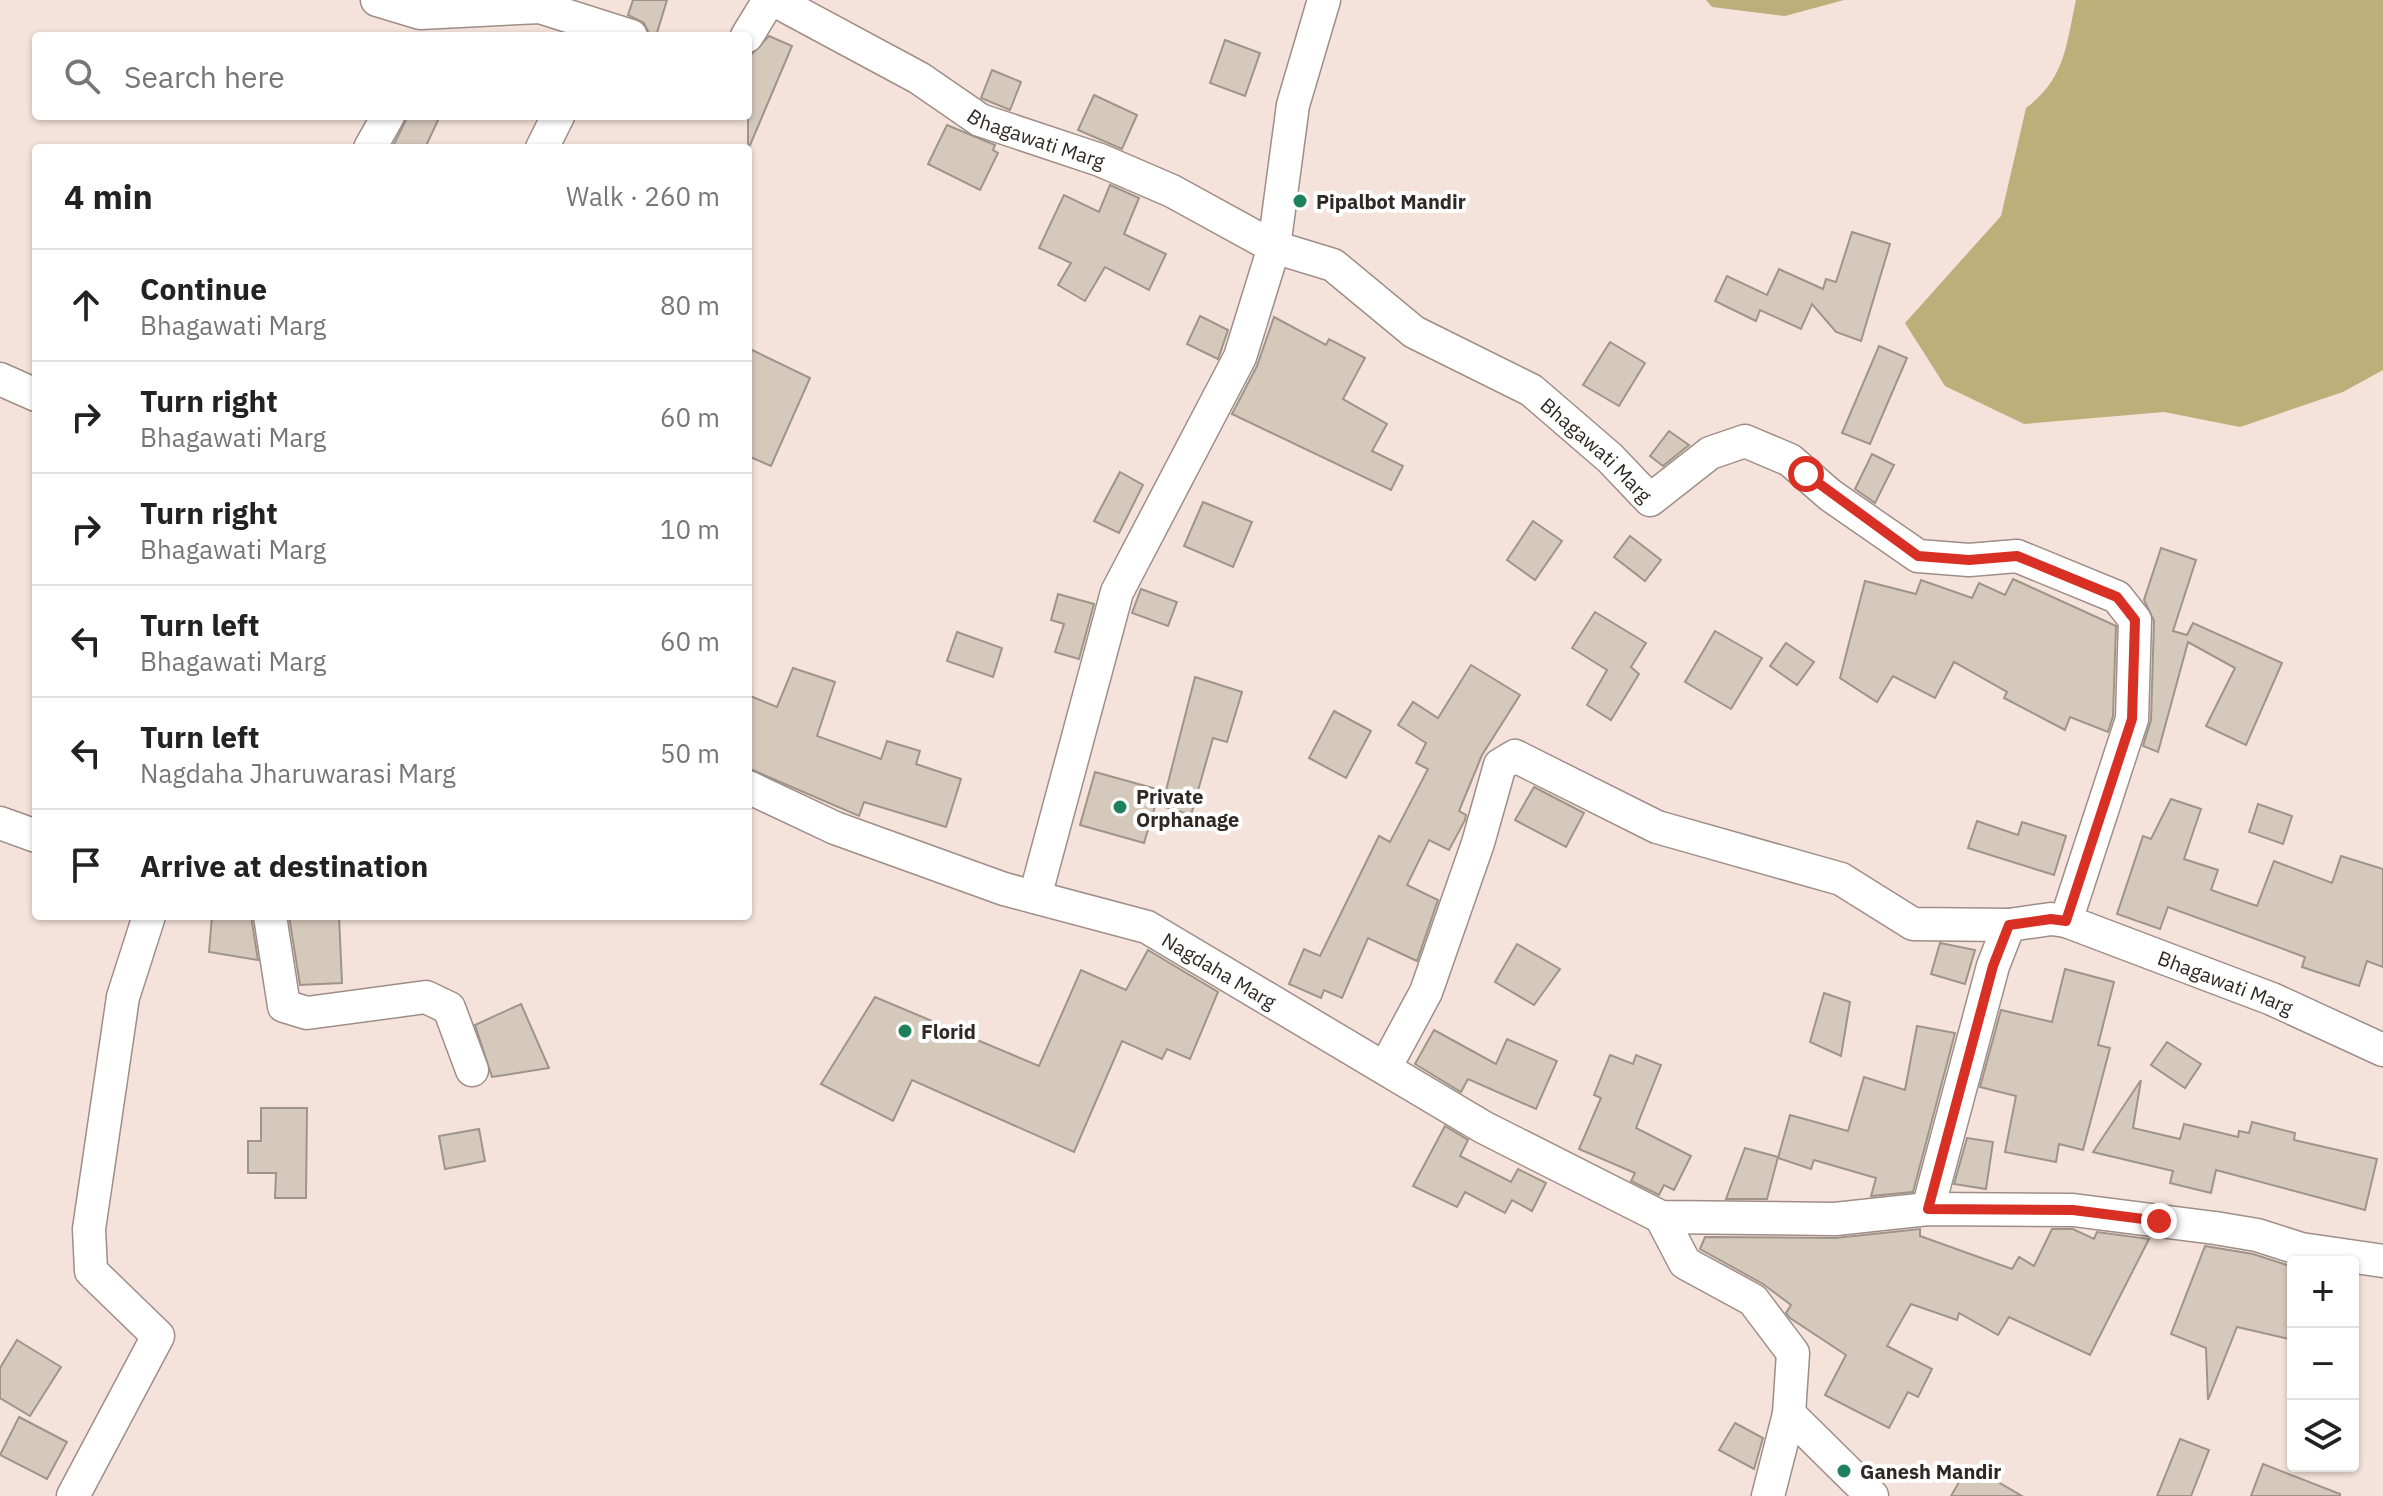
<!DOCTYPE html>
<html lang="en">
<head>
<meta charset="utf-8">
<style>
  body { margin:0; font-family:"IBM Plex Sans",sans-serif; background:#f6f6f6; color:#222 }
  .controls { position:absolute; right:24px; bottom:24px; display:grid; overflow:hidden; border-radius:8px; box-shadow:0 2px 6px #0004 }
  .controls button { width:72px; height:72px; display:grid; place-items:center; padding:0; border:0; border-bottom:2px solid #e0e0e0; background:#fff; color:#222; font:40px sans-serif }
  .stop { position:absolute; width:24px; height:24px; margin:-18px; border:6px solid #d93025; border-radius:50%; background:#fff }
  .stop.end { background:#d93025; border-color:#fff; box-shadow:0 2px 8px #0008 }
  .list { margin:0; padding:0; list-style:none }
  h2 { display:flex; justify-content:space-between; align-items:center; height:104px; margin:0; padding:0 32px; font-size:34px }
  h2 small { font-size:26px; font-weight:400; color:#767676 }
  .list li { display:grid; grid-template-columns:52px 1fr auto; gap:24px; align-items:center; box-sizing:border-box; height:112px; padding:0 32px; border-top:2px solid #e0e0e0 }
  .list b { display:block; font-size:30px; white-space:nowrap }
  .list p { margin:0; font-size:26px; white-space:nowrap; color:#767676 }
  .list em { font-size:26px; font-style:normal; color:#767676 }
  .icon { flex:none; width:44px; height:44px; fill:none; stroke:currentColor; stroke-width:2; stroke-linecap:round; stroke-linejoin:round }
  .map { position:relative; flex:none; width:2383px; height:1496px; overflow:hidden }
  .search { position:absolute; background:#fff; box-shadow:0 2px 6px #0004; left:32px; top:32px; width:720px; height:88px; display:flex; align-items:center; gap:20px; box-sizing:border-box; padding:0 28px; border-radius:8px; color:#767676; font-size:30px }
  .panel { position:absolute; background:#fff; box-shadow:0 2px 6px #0004; left:32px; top:144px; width:720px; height:776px; border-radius:8px }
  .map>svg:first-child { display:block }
  .forest { fill:#beae79 }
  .building { fill:#d5c9bc; stroke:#9f9488; stroke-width:2 }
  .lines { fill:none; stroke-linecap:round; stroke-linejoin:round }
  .minor-casing { stroke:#9e8e87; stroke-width:35 }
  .minor { stroke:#fff; stroke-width:32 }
  .route { stroke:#d93025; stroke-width:10 }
  .poi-dot { fill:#1d815b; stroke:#fff; stroke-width:3 }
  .labels { text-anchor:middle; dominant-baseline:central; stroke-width:8; stroke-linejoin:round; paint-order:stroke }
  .street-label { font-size:20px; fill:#2f2825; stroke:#fff }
  .poi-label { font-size:20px; font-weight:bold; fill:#2f2825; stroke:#fff; text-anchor:start }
</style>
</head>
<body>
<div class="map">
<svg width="2383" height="1496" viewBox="0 0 2383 1496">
  <rect width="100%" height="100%" fill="#f5e3db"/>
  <g class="forest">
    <polygon points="1706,0 1844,0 1785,16 1712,7"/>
    <path d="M2076 0H2383V370L2343 392 2240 427 2164 412 2024 424 1945 386 1905 323 2001 216 2026 108C2065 79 2066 46 2076 0Z"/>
  </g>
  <g class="building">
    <polygon points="633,0 667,0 656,36 650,36 644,23 628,15"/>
    <polygon points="769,36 792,46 748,150 748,58"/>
    <polygon points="1225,40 1260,53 1245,96 1210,83"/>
    <polygon points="992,70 1021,82 1010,110 981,98"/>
    <polygon points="1094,95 1137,115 1122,149 1078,130"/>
    <polygon points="408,116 440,116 425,148 392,148"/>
    <polygon points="947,125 995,145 993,150 998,153 980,190 928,164"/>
    <polygon points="1110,185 1139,198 1124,234 1166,254 1149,290 1105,267 1085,301 1058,285 1071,263 1039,248 1064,195 1099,212"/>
    <polygon points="1852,232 1890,244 1861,341 1836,332 1812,304 1801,329 1760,310 1756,321 1715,301 1727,276 1767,295 1779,269 1823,289 1826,279 1836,282"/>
    <polygon points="1200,316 1228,330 1218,359 1187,344"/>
    <polygon points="1274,317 1326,345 1329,339 1365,358 1343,399 1387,424 1372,451 1403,466 1391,490 1232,414 1257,366"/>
    <polygon points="1610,342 1645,363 1619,406 1583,385"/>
    <polygon points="1879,346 1907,358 1870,444 1842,433"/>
    <polygon points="748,348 810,378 771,466 748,456"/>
    <polygon points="1669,431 1689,445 1663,466 1650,456"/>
    <polygon points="1872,454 1894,465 1875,503 1855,489"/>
    <polygon points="1120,472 1143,485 1119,533 1094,521"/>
    <polygon points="1203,502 1252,522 1233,567 1184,546"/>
    <polygon points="1533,521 1562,541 1535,580 1507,560"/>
    <polygon points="1630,536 1661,560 1645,581 1614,557"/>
    <polygon points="2161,548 2196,560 2173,631 2187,635 2193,623 2282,663 2246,745 2206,726 2235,668 2188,642 2158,752 2143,746 2151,720 2154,621 2144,600"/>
    <polygon points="2013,579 2116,626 2113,716 2108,732 2070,717 2065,730 2004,698 2007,692 1954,662 1935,698 1893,676 1877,702 1840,678 1865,581 1916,594 1921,580 1972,598 1979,583 2005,595"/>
    <polygon points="1141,589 1177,602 1168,626 1132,613"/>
    <polygon points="1058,594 1094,604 1079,659 1055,652 1064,624 1051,620"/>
    <polygon points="1595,612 1646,643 1631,667 1639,674 1611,720 1587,705 1607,670 1572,648"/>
    <polygon points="1715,631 1762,658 1731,709 1685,682"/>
    <polygon points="957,632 1002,648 993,677 947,661"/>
    <polygon points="1786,643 1814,662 1797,685 1770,666"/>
    <polygon points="1471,665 1520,695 1482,755 1459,811 1466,815 1465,820 1449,850 1429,840 1407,885 1438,900 1417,961 1368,938 1342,998 1324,990 1321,998 1289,984 1304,949 1320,956 1379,836 1390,842 1428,769 1416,763 1426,743 1398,725 1413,702 1438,718"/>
    <polygon points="793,668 835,682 817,736 881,759 887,741 920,751 916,764 961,779 946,827 864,802 859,816 748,768 748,695 777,707"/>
    <polygon points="1195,677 1242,692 1227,742 1213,738 1191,815 1162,806"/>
    <polygon points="1334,711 1371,731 1346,778 1309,758"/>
    <polygon points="1095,772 1160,790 1144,843 1080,825"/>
    <polygon points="1534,787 1584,813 1566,847 1515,820"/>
    <polygon points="2171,799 2201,809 2184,859 2218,870 2211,890 2257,906 2274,861 2332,883 2341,856 2383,869 2383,967 2367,961 2359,986 2302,967 2305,957 2168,907 2160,929 2117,914 2143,836 2151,839"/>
    <polygon points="2258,804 2292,816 2283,844 2249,832"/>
    <polygon points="1977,821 2018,835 2022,822 2066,836 2054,875 1968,848"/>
    <polygon points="212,916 251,916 258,960 209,952"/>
    <polygon points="289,916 339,916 342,983 300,985"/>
    <polygon points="1940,943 1975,950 1965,984 1931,974"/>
    <polygon points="1517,944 1560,969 1534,1005 1495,982"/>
    <polygon points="1148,950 1218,992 1190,1059 1167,1049 1162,1059 1122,1041 1074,1152 912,1080 893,1121 821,1084 875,997 1039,1066 1081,970 1126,990"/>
    <polygon points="2065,969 2114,982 2098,1045 2110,1048 2083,1150 2059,1144 2056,1162 2005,1152 2016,1096 1980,1087 2001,1010 2052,1022"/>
    <polygon points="1824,993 1850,1002 1841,1056 1810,1042"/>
    <polygon points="521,1004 549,1068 492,1077 475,1025"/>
    <polygon points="1917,1026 1955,1033 1913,1192 1871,1196 1876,1178 1814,1160 1811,1169 1778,1158 1790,1115 1848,1131 1864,1077 1905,1090"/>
    <polygon points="1434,1030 1496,1064 1507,1039 1557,1061 1536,1109 1468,1079 1461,1092 1415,1064"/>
    <polygon points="2167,1042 2201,1064 2185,1088 2151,1065"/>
    <polygon points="1610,1055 1633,1064 1636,1055 1661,1065 1636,1128 1691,1156 1674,1190 1664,1185 1659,1195 1631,1181 1635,1173 1579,1149 1601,1098 1594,1095"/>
    <polygon points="2141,1080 2133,1128 2180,1139 2184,1124 2238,1137 2239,1131 2249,1133 2252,1122 2295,1133 2294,1140 2377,1159 2365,1210 2216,1170 2211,1193 2170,1183 2173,1171 2093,1152"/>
    <polygon points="261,1108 307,1108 306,1198 275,1198 276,1173 248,1173 248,1141 261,1141"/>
    <polygon points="1445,1126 1468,1140 1460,1156 1511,1182 1518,1169 1546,1183 1532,1211 1512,1200 1505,1213 1465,1192 1457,1207 1413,1186"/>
    <polygon points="479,1129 485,1161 445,1169 439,1136"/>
    <polygon points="1967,1138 1993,1142 1986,1189 1954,1184"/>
    <polygon points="1745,1148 1778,1157 1767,1199 1726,1199"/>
    <polygon points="1920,1229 1920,1236 2012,1269 2019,1257 2034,1266 2052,1229 2073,1229 2094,1239 2097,1232 2149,1239 2090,1355 2009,1317 1998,1335 1959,1313 1957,1320 1911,1304 1887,1346 1932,1369 1918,1397 1908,1392 1889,1428 1825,1395 1846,1355 1790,1318 1786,1313 1791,1305 1763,1284 1700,1249 1705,1237 1835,1238"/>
    <polygon points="2205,1246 2253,1254 2293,1267 2293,1340 2237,1327 2208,1400 2206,1348 2171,1334"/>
    <polygon points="17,1340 61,1367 30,1416 0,1398 0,1368"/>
    <polygon points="19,1417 67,1442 47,1479 0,1455"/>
    <polygon points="1735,1423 1763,1438 1754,1469 1719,1450"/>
    <polygon points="2180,1439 2209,1450 2191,1496 2157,1496"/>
    <polygon points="2263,1464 2340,1494 2340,1496 2251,1496"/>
    <polygon points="1969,1465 2022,1496 1951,1496"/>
  </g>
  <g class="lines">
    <defs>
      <g id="minor">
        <polyline points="377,0 420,13 540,7 631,36"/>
        <path id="s1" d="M774 0 919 78 980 120 1100 160 1172 191 1274 247 1333 265 1414 332 1531 390 1610 458 1650 500 1710 453 1745 441 1790 460 1830 495 1918 556 1969 560 2017 556 2117 597 2135 620 2132 719 2066 921"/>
        <polyline points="747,36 769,0"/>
        <polyline points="370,148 388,116"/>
        <polyline points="542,148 558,116"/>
        <polyline points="0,379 36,395"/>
        <path id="s2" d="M748 787 835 828 1004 889 1147 927 1483 1127 1661 1217 1835 1219 1928 1209 2073 1210 2215 1228 2257 1235 2301 1249 2383 1261"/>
        <polyline points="0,823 36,836"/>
        <polyline points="1035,897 1117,592 1240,357 1274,247 1293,105 1324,0"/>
        <polyline points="270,916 284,1006 307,1013 426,997 449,1008 472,1070"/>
        <polyline points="1385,1068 1426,992 1478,843 1500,765 1515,756 1657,827 1841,879 1913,924 2009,925"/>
        <path id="s3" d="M1928 1209 1993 966 2009 925 2051 919 2066 921 2272 999 2383 1050"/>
        <polyline points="1661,1217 1685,1263 1753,1300 1793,1353 1789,1414 1768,1496"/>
        <polyline points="1789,1414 1872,1496"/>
        <polyline points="73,1496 158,1336 91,1271 89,1229 123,997 149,916"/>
      </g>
    </defs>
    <use href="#minor" class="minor-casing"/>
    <use href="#minor" class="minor"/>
  </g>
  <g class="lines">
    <polyline class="route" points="1806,474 1918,556 1969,560 2017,556 2117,597 2135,620 2132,719 2066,921 2051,919 2009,925 1993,966 1928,1209 2073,1210 2159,1221"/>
  </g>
  <g class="poi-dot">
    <circle cx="1300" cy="201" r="8"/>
    <circle cx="1120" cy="807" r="8"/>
    <circle cx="905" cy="1031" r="8"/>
    <circle cx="1844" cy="1471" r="8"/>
  </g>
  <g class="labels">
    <g class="street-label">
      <text stroke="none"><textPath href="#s1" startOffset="298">Bhagawati Marg</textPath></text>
      <text stroke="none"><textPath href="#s1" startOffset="946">Bhagawati Marg</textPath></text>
      <text stroke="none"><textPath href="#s2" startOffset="508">Nagdaha Marg</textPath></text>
      <text stroke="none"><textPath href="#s3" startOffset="524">Bhagawati Marg</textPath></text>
    </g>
    <g class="poi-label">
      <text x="1316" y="201">Pipalbot Mandir</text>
      <text x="1136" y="796">Private<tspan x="1136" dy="23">Orphanage</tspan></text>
      <text x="921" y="1031">Florid</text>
      <text x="1860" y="1471">Ganesh Mandir</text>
    </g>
  </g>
</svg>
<div class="controls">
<button>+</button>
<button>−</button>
<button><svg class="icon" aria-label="layers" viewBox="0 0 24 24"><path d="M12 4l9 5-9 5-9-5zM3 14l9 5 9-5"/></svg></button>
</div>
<div class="stop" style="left:1806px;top:474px"></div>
<div class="stop end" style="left:2159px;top:1221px"></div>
<div class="search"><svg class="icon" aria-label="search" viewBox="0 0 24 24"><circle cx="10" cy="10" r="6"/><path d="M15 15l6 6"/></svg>Search here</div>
<section class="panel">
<h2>4 min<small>Walk · 260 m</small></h2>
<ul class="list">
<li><svg class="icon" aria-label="ahead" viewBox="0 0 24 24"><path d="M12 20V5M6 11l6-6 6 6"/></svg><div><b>Continue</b><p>Bhagawati Marg</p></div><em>80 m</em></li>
<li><svg class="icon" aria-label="right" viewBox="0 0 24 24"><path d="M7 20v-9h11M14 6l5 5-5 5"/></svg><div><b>Turn right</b><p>Bhagawati Marg</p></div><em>60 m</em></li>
<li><svg class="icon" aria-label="right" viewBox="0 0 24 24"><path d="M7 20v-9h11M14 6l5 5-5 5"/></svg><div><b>Turn right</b><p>Bhagawati Marg</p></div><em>10 m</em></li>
<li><svg class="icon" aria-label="left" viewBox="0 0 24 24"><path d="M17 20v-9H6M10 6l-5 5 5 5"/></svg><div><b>Turn left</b><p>Bhagawati Marg</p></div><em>60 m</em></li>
<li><svg class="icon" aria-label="left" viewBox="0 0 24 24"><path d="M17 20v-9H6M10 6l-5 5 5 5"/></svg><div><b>Turn left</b><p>Nagdaha Jharuwarasi Marg</p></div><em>50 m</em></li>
<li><svg class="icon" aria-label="arrive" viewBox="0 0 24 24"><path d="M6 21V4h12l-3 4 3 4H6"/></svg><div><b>Arrive at destination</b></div></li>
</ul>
</section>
</div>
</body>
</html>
